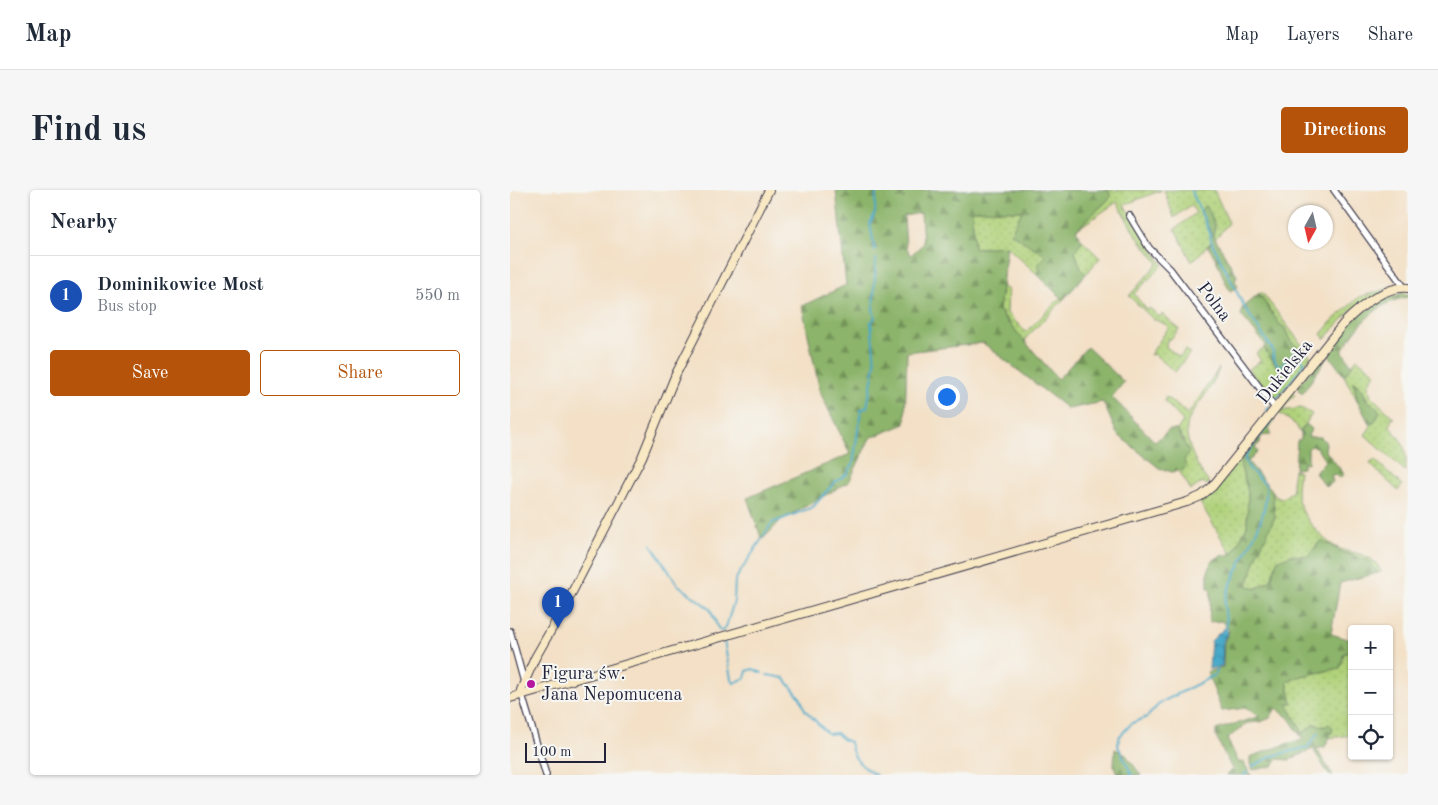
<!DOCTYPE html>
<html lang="en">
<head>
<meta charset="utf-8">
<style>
  body { margin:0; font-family:"Old Standard TT",serif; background:#f6f6f7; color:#1f2937 }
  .controls { position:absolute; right:15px; bottom:15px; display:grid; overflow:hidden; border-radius:5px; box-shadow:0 1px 4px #0004 }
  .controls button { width:45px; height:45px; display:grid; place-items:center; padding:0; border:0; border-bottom:1px solid #e0e1e3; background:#fff; color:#1f2937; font:25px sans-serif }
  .compass { position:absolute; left:778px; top:15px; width:45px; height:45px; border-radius:50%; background:#fff; box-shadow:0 1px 4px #0004; rotate:188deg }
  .scale { position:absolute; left:15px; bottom:12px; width:81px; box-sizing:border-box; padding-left:5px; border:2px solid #22223b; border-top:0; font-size:14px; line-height:18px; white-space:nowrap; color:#22223b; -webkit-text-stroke:4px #f6f6f2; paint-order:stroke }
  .you { position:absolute; left:436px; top:206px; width:18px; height:18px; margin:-12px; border:4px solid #fff; border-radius:50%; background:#1a73e8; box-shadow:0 0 0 8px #1a73e833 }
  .badge { display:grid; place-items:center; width:32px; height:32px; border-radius:50%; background:#b45309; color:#fff; font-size:16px; font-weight:700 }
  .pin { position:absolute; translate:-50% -41px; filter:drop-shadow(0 1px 2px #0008) }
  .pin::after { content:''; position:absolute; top:26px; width:18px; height:15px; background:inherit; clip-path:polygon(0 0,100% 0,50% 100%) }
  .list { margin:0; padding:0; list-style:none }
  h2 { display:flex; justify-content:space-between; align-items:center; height:65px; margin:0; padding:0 20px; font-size:21px }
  h2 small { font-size:16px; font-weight:400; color:#747a83 }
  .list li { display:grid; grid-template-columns:32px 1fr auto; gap:15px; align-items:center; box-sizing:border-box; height:80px; padding:0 20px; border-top:1px solid #e0e1e3 }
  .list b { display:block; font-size:19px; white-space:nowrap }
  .list p { margin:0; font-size:16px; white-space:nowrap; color:#747a83 }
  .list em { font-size:16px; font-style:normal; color:#747a83 }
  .actions { display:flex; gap:10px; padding:15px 20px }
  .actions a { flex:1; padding:11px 0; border:1px solid #b45309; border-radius:5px; text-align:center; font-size:18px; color:#b45309 }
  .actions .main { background:#b45309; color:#fff }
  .icon { flex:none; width:28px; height:28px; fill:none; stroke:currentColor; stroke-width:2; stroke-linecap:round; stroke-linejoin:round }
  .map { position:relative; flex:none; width:898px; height:585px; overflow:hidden; border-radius:5px }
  header { display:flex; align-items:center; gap:30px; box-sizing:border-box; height:70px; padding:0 25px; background:#fff; border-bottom:1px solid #e0e1e3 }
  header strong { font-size:24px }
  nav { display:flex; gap:28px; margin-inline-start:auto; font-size:18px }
  .intro { display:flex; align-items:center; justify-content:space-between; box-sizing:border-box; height:120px; padding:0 30px }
  h1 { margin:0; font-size:35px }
  .button { padding:12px 22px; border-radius:5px; background:#b45309; color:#fff; font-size:18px; font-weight:700 }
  main { display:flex; gap:30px; padding:0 30px }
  aside { flex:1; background:#fff; border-radius:5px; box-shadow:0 1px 4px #0004 }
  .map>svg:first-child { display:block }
  .grass { fill:url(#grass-dots); stroke:#697a5a }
  .forest { fill:url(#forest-firs); stroke:#576b52; fill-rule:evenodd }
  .water { fill:url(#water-waves); stroke:#366682 }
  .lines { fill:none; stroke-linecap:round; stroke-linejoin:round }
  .stream { stroke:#49a9c8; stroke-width:2 }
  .street-casing { stroke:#413e50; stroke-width:8 }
  .secondary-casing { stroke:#413e50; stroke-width:10 }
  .street { stroke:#fff; stroke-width:5.5 }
  .secondary { stroke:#f8e8c3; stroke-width:8 }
  .poi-dot { fill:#b5179e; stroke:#f6f6f2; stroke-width:2 }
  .labels { text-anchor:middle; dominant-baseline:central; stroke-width:4; stroke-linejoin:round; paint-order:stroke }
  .street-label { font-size:18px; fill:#22223b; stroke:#f6f6f2 }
  .poi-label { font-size:18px; fill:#22223b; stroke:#f6f6f2; text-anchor:start }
</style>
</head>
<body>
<header>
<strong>Map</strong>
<nav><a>Map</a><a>Layers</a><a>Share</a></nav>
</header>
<div class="intro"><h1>Find us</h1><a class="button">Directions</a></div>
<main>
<aside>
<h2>Nearby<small></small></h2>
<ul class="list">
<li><span class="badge" style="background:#1a4fb4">1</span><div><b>Dominikowice Most</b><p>Bus stop</p></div><em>550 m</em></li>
</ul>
<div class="actions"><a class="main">Save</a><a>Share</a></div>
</aside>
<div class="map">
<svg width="898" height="585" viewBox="0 0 898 585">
  <defs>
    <pattern id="grass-dots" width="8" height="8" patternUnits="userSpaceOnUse" patternTransform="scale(1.25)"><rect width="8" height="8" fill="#b0d27a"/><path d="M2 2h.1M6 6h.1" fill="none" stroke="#97b46a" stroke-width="1.8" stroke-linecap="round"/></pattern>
    <pattern id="forest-firs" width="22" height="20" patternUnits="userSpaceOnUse" patternTransform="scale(1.25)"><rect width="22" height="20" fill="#8cb46a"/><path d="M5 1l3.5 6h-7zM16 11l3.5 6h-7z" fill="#729258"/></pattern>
    <pattern id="water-waves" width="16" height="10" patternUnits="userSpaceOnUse" patternTransform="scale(1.25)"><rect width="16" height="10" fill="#49a9c8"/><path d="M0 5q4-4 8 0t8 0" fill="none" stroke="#3c89a4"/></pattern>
  </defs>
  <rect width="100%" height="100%" fill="#f6f6f2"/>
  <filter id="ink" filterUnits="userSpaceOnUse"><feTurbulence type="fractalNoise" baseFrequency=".02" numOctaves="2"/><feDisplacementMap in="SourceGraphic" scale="10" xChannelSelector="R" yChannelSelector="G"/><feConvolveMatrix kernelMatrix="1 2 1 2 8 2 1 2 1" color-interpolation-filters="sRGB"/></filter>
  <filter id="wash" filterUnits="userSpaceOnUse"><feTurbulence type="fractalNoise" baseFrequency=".0096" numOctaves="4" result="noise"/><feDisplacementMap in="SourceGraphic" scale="20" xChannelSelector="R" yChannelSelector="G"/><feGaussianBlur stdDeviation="1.12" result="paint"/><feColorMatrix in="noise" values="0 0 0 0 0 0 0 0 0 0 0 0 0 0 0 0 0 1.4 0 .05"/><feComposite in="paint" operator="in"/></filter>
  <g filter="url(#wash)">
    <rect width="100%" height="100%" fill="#f3e0c6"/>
    <g class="grass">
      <polygon points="598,0 652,0 614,15 653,75 624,104 637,120 640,118 650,127 652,124 669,139 661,149 657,150 656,157 670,167 675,160 680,163 665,182 644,164 640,165 658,138 657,135 643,129 619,106 648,73 625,44 607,12 566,40 601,7"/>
      <polygon points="654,0 704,0 719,33 706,48 703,45 705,35 697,16 697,38 701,42 701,52 682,72 665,39 686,23 681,15 664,28"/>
      <polygon points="462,20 513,21 536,66 527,84 497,57 464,59"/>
      <polygon points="572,50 590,68 576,84 571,79 565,62"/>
      <polygon points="492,96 498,100 497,123 516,142 550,108 553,110 517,147 515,152 489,120"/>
      <polygon points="881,98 842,119 815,149 811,144 822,131 849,107"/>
      <polygon points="751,101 801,167 763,211 738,179 751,171 746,163 754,158 771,183 781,175 788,157 781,152 774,137 769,134 749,103"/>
      <path d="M847 169 866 183 858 194 861 206 884 228 883 229 882 227 880 236C893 253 898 257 895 281L855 245 861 236 859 233H864L863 216 843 191 848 212 834 186Z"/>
      <path d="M709 178C702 202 686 212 678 232 672 249 689 280 699 293L697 295 693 292 681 300 669 281 673 280 674 250 667 240 673 231 654 211 656 207 678 224Z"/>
      <polygon points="783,202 785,204 771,221 791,218 802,224 790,243 786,235 769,223 769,220"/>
      <polygon points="864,269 892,295 888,301 860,274"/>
      <polygon points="729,270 738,302 737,336 723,364 721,364 689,311 698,305"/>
      <path d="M784 280 789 282C788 290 786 300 788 309 792 327 814 354 833 360 848 364 865 365 871 382L868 383 859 371 832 362 811 350 798 367 781 365 767 371 761 390 745 399 737 395 748 363 765 327 762 300 765 306 771 309 783 301 782 293Z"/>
      <polygon points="834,463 840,463 842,545 819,548 823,538 804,534 793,544 776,514 782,513 777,491 792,486 830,478"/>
    </g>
    <g class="forest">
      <path d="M326 0H598L601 7 566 40 572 50 565 62 571 79 576 84 553 110 527 84 529 79 528 74 536 66 501 43 512 21 462 20 464 58 497 56 489 120 496 130 548 189 577 157 614 192 602 207 645 252 659 240H667L679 262 674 270 676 276 673 280 662 282 649 278 607 244 593 212 558 219 473 153 397 162 395 234 360 248 339 292 271 330 252 350 237 308 340 264 310 202 292 116 336 95ZM411 23 413 54 401 65 396 57 394 26Z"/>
      <path d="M694 16H697L705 35 703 45 727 86 725 91 728 97 720 101C711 86 709 70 698 57L701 52V42L690 23Z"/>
      <polygon points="749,103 769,134 774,137 781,152 788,157 790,166 781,175 782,180 771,183 754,158 756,155 731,125 732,118"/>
      <path d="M893 103 898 104V107C867 112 849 134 833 159V162L842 176 834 186 819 165 792 204 787 197C816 161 845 114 893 103Z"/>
      <polygon points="843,191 853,200 856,209 870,221 864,233 859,233 848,212"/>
      <polygon points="764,226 764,230 759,239 761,241 760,245 751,246 750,253 745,257 748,262 738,272 762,300 765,327 748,363 737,395 746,399 761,390 767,371 781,365 798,366 811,350 832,362 859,371 868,383 830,393 821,444 841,450 842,463 834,463 830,478 792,486 777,492 782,513 777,514 793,543 804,534 814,537 819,534 823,538 815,557 806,559 823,585 819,585 803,559 779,570 768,569 763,576 743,580 740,574 740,567 779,553 793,550 779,528 766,518 760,528 751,532 737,533 717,549 729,573 733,571 741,585 717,585 720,581 723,581 706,547 706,540 750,526 735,518 712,521 697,482 713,477 714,452 719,441 712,431 699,432 701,401 698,397 698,382 701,372 710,366 723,364 737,336 738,302 729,270"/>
      <polygon points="796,234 802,239 798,245 799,247 811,247 816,253 815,260 834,284 829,288 824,284 821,286 823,292 816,297 805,283 815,271 806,257 801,256 798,259 798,273 793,273 793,278 785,279 787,251 791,249 791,240"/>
      <polygon points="605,559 616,565 631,585 607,585 604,575"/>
    </g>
    <polygon class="water" points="714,438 718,442 713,451 712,476 699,479 701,451"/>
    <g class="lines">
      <g class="stream">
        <polyline points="681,0 700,43 701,51 736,120 763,160 763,167 769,177 786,161 795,173 764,213"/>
        <polyline points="365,60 360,34 365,23 366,2 368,0"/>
        <polyline points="756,221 761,216"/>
        <polyline points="141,354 167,394 200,419 209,440 212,441 216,437 224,411 225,390 262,333 303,317 324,293 337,284 343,274 351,220 357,217 365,174 361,132 365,128 363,119 366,69"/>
        <path d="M716 441C718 430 712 418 716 407 727 370 759 336 756 295 749 287 734 278 735 266L762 229"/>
        <polyline points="214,451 221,489 224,493 235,488 237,481 243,479 252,483"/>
        <path d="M257 485 274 488 291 509 295 520 318 544 327 543 332 549 340 552C342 569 352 577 366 585"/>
        <polyline points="743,576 762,566 798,557 808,543"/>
        <polyline points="622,585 608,556 609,547 622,533 637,527 650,513 705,485 707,476"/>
        <polyline points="734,585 737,582"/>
      </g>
    </g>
  </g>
  <g filter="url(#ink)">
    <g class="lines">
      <defs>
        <g id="street">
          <polyline points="824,0 894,97"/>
          <polyline points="619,25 639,58 660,79 765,218"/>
          <polyline points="0,441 14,492"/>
          <polyline points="12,505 36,585"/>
        </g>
        <g id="secondary">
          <polyline points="12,505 11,500 25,468 57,412 132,267 166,184 259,0"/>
          <path d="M0 508 677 312 691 306 702 297 834 133C849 118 875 95 898 98"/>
        </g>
      </defs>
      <use href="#street" class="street-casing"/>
      <use href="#secondary" class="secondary-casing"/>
      <use href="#street" class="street"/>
      <use href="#secondary" class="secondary"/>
    </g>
  </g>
  <circle class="poi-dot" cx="21" cy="494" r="5"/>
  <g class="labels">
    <g class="street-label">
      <text transform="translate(704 112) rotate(53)">Polna</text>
      <text transform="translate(775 182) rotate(-51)">Dukielska</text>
    </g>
    <g class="poi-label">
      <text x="31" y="484">Figura św.<tspan x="31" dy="21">Jana Nepomucena</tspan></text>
    </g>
  </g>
</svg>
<div class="controls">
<button>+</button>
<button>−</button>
<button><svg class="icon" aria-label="locate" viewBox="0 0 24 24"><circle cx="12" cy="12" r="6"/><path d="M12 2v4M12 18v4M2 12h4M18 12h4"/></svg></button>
</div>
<svg class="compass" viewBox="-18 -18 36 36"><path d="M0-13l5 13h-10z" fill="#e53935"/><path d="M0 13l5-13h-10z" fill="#747a83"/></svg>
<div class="scale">100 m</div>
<div class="you"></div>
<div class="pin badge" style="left:48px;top:438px;background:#1a4fb4">1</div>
</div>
</main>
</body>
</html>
